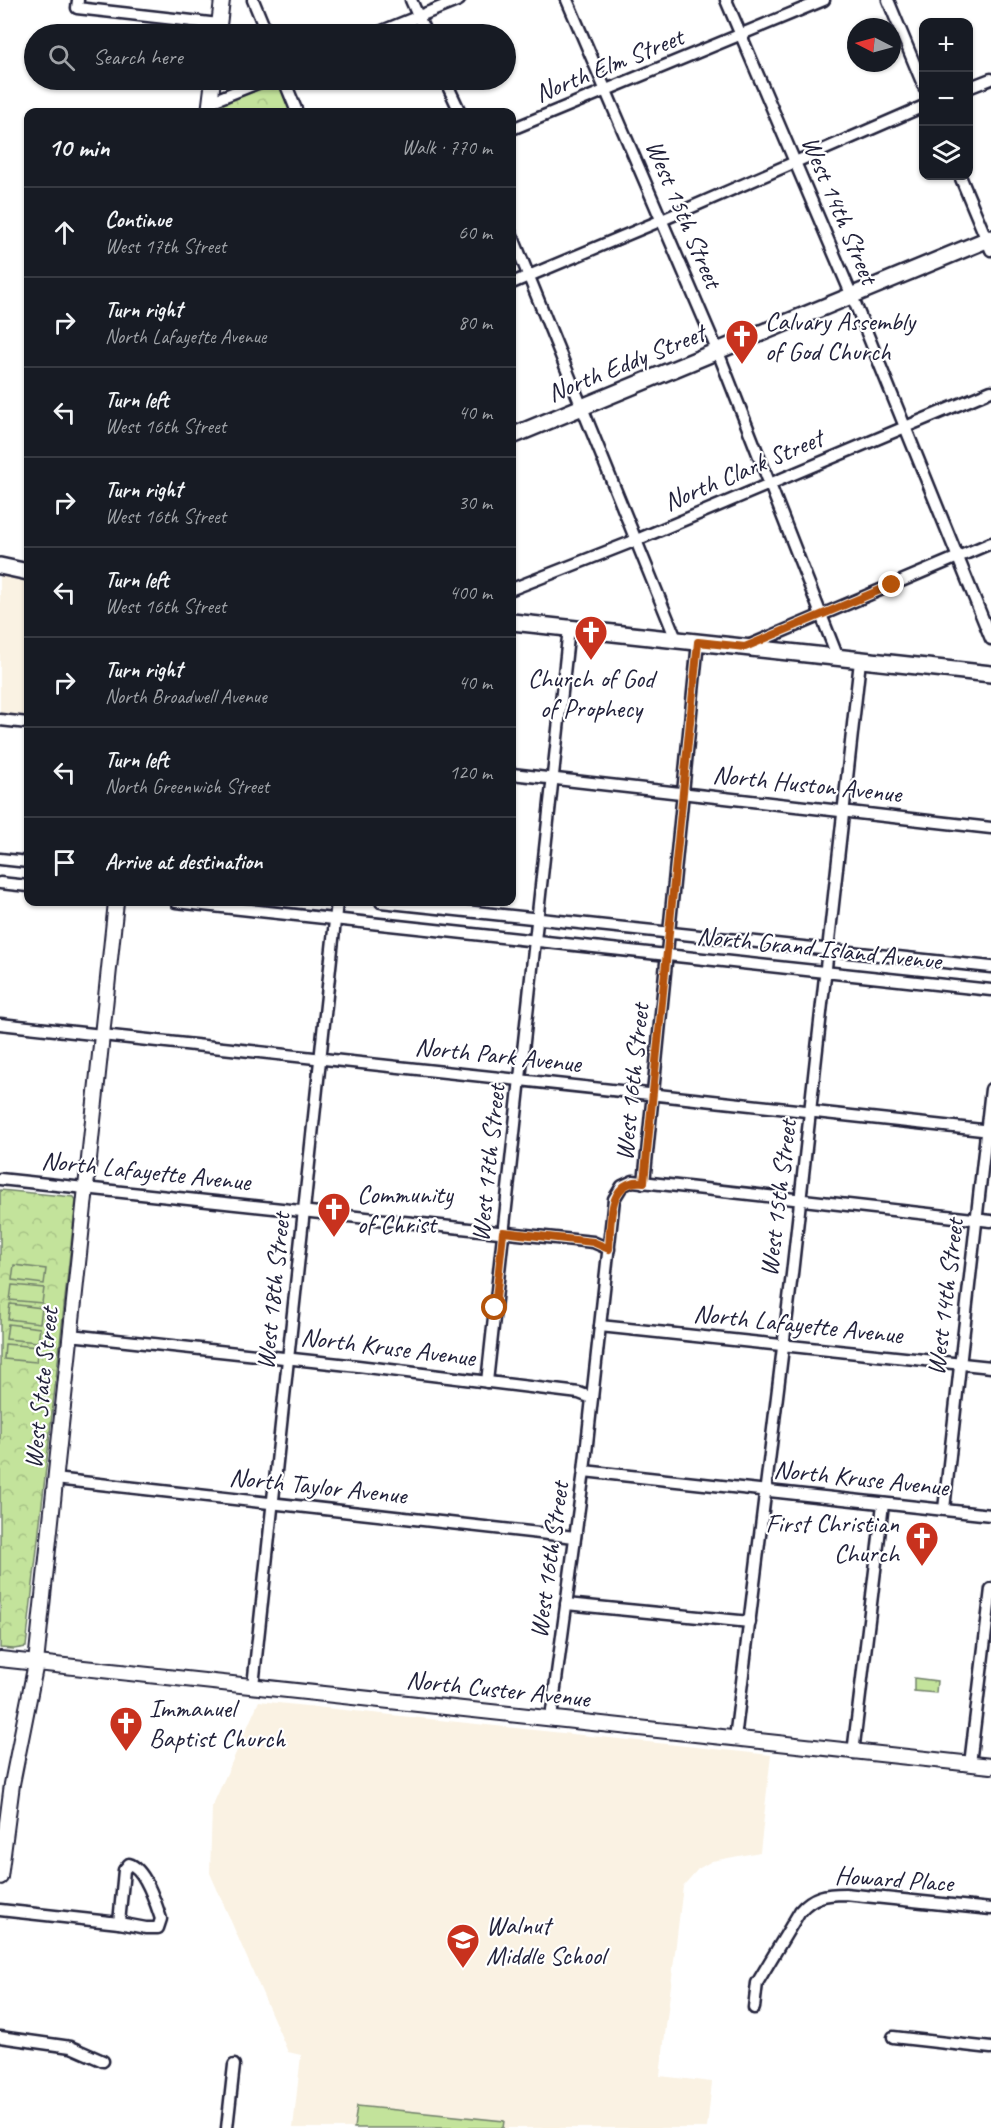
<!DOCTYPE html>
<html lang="en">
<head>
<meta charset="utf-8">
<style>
  body { margin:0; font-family:Caveat,sans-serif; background:#20242c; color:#f1f3f6 }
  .controls { position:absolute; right:18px; top:18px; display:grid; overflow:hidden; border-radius:12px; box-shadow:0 2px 4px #0004 }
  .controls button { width:54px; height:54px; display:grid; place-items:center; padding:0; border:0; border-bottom:2px solid #363941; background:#171b24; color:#f1f3f6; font:30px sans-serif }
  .compass { position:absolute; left:847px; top:18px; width:54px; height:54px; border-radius:50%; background:#171b24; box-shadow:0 2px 4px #0004; rotate:276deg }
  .stop { position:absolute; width:18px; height:18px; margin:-14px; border:4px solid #b45309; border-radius:50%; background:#fff }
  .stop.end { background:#b45309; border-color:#fff; box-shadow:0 2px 6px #0008 }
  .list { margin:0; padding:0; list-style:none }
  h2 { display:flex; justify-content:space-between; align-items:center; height:78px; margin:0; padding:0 24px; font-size:26px }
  h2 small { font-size:20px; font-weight:400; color:#9ea1a6 }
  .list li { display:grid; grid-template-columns:39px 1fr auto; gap:18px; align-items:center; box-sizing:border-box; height:90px; padding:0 24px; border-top:2px solid #363941 }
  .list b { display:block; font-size:22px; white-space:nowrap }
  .list p { margin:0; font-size:20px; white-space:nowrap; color:#9ea1a6 }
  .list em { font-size:20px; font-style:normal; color:#9ea1a6 }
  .icon { flex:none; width:33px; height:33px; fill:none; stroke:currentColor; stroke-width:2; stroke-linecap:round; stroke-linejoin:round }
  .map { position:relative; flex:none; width:991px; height:2128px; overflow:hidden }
  .search { position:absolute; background:#171b24; box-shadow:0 2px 4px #0004; left:24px; top:24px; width:492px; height:66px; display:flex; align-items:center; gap:15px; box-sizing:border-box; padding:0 21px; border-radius:33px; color:#9ea1a6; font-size:22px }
  .panel { position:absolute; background:#171b24; box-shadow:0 2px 4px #0004; left:24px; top:108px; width:492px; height:798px; border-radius:12px }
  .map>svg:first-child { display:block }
  .built { fill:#faf2e3 }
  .park { fill:url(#park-crowns); stroke:#72826b; stroke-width:1.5 }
  .garden { fill:#c3e39b; stroke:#72826b; stroke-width:1.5 }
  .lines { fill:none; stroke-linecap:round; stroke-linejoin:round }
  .minor-casing { stroke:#22223b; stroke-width:15 }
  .tertiary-casing { stroke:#22223b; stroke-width:18 }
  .secondary-casing { stroke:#22223b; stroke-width:20 }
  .minor { stroke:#fff; stroke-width:10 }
  .tertiary { stroke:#fff; stroke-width:14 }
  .secondary { stroke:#fff; stroke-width:15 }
  .route { stroke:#b45309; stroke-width:8 }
  .labels { text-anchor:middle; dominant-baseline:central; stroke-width:4.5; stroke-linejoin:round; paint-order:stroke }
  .street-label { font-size:26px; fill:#22223b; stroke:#fff }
  .poi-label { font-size:26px; fill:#22223b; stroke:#fff; text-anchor:start }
</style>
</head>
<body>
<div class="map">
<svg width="991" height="2128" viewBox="0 0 991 2128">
  <defs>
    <pattern id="park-crowns" width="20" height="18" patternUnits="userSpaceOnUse" patternTransform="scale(1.5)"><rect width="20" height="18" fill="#c3e39b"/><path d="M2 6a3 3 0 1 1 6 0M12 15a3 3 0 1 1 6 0" fill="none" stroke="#a7c286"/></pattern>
  </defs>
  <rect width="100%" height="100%" fill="#fff"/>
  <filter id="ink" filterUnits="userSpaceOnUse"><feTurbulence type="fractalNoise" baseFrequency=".0167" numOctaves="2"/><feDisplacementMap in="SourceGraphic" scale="12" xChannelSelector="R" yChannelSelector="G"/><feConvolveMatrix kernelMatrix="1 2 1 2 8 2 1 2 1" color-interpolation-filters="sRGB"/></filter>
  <g filter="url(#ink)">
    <g class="built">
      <polygon points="0,574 28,579 28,717 0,714"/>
      <polygon points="259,1701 771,1755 760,1852 712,1861 698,1869 683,1886 660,2076 712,2082 707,2128 293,2128 301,2055 288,2052 210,1873 212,1807"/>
    </g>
    <g class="park">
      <polygon points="278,81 291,112 217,112 218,105"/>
      <polygon points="0,1190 74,1197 76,1200 26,1647 14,1649 0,1648"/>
      <polygon points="914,1678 937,1681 936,1693 914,1691"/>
    </g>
    <g class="garden">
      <polygon points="14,1265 46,1269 44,1284 12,1280"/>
      <polygon points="12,1285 44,1288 42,1303 10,1300"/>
      <polygon points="10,1304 42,1308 40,1323 8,1319"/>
      <polygon points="8,1324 40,1328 38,1342 6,1339"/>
      <polygon points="5,1344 38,1347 36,1362 4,1359"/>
      <polygon points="357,2106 504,2121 503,2128 354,2128"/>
    </g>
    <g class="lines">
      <defs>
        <g id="minor">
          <polyline points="78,0 77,8 219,24"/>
          <polyline points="253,0 267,34"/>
          <polyline points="411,0 426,34"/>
          <polyline points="567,0 718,352 838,658"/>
          <polyline points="726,0 852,296 991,639"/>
          <polyline points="888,0 924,87"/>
          <polyline points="375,34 459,0"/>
          <polyline points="284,80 297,112"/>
          <polyline points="445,80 460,112"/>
          <polyline points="968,88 991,79"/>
          <polyline points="210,102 265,80"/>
          <polyline points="512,129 824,0"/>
          <polyline points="960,176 991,250"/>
          <polyline points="512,235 676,639"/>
          <polyline points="512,283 662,220 924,106"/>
          <polyline points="512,589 634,541 991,391"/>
          <polyline points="748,646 991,543"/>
          <polyline points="0,720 28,723"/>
          <polyline points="512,774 991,828"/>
          <polyline points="0,859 28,862"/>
          <polyline points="0,883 28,886"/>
          <polyline points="176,902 991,990"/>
          <polyline points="381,902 991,967"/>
          <polyline points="0,1024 991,1131"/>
          <polyline points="0,1179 593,1242 609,1249"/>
          <polyline points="644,1183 698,642"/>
          <polyline points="600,1326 991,1367"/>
          <polyline points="70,1335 358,1366 579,1393 592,1398"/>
          <polyline points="487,1382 569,628"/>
          <polyline points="584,1471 991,1515"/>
          <polyline points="55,1479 575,1537"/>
          <polyline points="944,1509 991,1089"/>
          <polyline points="566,1604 750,1622"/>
          <polyline points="253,1686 337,902"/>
          <polyline points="551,1718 584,1471 614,1199 622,1186 633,1181 991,1221"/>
          <polyline points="735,1739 792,1274 860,661"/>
          <polyline points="853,1753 883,1504"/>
          <polyline points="970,1764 991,1589"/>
          <path d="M129 1864C145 1868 156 1904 161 1919L158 1928H146L119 1923 124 1870Z"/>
          <polyline points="0,1910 119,1923"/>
          <path d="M754 2008 757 1983 800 1911C813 1896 826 1894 845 1894L991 1909"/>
          <polyline points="0,2037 71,2047 103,2061"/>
          <polyline points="893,2037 991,2048"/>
          <polyline points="227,2128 234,2065"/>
        </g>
        <g id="tertiary">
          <polyline points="218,34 222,0"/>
          <polyline points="209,112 213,80"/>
          <polyline points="0,1659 991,1766"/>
          <polyline points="0,1877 12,1784 36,1663 116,902"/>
        </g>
        <g id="secondary">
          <polyline points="512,436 991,238"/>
          <polyline points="0,566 28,572"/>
          <polyline points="512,622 991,674"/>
        </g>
      </defs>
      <use href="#minor" class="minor-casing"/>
      <use href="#tertiary" class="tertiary-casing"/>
      <use href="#secondary" class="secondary-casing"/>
      <use href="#minor" class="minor"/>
      <use href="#tertiary" class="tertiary"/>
      <use href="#secondary" class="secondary"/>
    </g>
  </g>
  <g class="lines" filter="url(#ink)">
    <path class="route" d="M495 1308 503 1232 593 1242 609 1249C611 1223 607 1178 644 1182L698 642 745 647 892 585"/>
  </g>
  <defs>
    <symbol id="church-pin" viewBox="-11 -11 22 30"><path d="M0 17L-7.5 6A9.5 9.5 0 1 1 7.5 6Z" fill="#c8321e" stroke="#fff"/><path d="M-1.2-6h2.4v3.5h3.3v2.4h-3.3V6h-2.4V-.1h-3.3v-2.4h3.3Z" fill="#fff"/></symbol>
    <symbol id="school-pin" viewBox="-11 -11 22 30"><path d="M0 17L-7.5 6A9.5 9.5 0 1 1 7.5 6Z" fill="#c8321e" stroke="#fff"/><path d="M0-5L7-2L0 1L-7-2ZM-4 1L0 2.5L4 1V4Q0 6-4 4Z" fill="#fff"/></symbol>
  </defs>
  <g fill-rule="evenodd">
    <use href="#church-pin" x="723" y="317" width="38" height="52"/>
    <use href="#church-pin" x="572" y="613" width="38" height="52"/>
    <use href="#church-pin" x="315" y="1190" width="38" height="52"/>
    <use href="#church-pin" x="903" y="1519" width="38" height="52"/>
    <use href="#church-pin" x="107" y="1704" width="38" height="52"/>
    <use href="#school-pin" x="444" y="1921" width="38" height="52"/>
  </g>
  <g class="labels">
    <g class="street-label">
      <text transform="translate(609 65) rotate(-22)">North Elm Street</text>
      <text transform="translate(840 210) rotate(67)">West 14th Street</text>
      <text transform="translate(684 214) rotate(67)">West 15th Street</text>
      <text transform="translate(626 363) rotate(-22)">North Eddy Street</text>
      <text transform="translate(743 470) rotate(-23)">North Clark Street</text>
      <text transform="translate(807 784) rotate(6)">North Huston Avenue</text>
      <text transform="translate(819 948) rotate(6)">North Grand Island Avenue</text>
      <text transform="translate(498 1055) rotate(6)">North Park Avenue</text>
      <text transform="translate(632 1082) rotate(-84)">West 16th Street</text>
      <text transform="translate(488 1163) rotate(-84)">West 17th Street</text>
      <text transform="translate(146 1171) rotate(6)">North Lafayette Avenue</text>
      <text transform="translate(778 1198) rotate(-83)">West 15th Street</text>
      <text transform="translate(273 1291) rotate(-84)">West 18th Street</text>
      <text transform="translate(945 1297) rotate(-83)">West 14th Street</text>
      <text transform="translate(798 1324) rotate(6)">North Lafayette Avenue</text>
      <text transform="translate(388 1347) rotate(7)">North Kruse Avenue</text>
      <text transform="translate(41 1388) rotate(-84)">West State Street</text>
      <text transform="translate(861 1478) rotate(6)">North Kruse Avenue</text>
      <text transform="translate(318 1486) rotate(6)">North Taylor Avenue</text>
      <text transform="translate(549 1560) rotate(-82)">West 16th Street</text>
      <text transform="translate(498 1689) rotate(6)">North Custer Avenue</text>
      <text transform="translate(894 1879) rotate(4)">Howard Place</text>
    </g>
    <g class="poi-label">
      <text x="765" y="321">Calvary Assembly<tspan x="765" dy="30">of God Church</tspan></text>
      <text x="591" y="678" text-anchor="middle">Church of God<tspan x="591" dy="30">of Prophecy</tspan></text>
      <text x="357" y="1194">Community<tspan x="357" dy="30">of Christ</tspan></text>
      <text x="899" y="1523" text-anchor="end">First Christian<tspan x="899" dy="30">Church</tspan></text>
      <text x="149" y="1708">Immanuel<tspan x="149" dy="30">Baptist Church</tspan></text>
      <text x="486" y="1925">Walnut<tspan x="486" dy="30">Middle School</tspan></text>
    </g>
  </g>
</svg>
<div class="controls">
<button>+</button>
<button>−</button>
<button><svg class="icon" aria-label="layers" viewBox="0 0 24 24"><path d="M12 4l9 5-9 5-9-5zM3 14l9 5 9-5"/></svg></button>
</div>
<svg class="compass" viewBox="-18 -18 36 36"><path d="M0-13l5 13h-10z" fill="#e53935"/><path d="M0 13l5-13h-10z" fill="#9ea1a6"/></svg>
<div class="stop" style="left:495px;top:1308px"></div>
<div class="stop end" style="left:892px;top:585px"></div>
<div class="search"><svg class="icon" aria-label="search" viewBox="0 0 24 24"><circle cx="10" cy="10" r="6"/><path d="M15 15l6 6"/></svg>Search here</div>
<section class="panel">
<h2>10 min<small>Walk · 770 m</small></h2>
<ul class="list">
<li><svg class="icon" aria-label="ahead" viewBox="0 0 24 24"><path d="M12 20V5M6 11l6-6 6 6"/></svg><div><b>Continue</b><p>West 17th Street</p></div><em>60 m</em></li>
<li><svg class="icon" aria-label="right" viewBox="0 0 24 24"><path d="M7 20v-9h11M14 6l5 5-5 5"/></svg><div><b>Turn right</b><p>North Lafayette Avenue</p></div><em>80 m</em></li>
<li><svg class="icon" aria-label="left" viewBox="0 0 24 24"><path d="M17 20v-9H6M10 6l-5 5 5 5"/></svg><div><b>Turn left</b><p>West 16th Street</p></div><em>40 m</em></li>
<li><svg class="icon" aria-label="right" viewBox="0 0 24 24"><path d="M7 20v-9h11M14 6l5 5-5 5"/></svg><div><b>Turn right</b><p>West 16th Street</p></div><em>30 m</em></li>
<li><svg class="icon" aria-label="left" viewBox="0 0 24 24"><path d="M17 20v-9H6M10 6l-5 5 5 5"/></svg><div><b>Turn left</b><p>West 16th Street</p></div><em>400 m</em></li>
<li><svg class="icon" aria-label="right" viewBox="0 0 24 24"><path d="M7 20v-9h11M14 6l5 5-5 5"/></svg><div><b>Turn right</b><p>North Broadwell Avenue</p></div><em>40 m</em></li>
<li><svg class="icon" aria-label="left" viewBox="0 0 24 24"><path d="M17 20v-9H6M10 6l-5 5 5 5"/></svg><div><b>Turn left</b><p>North Greenwich Street</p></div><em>120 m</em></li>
<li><svg class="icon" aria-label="arrive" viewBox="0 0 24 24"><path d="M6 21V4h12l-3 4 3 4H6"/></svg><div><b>Arrive at destination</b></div></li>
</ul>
</section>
</div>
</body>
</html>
